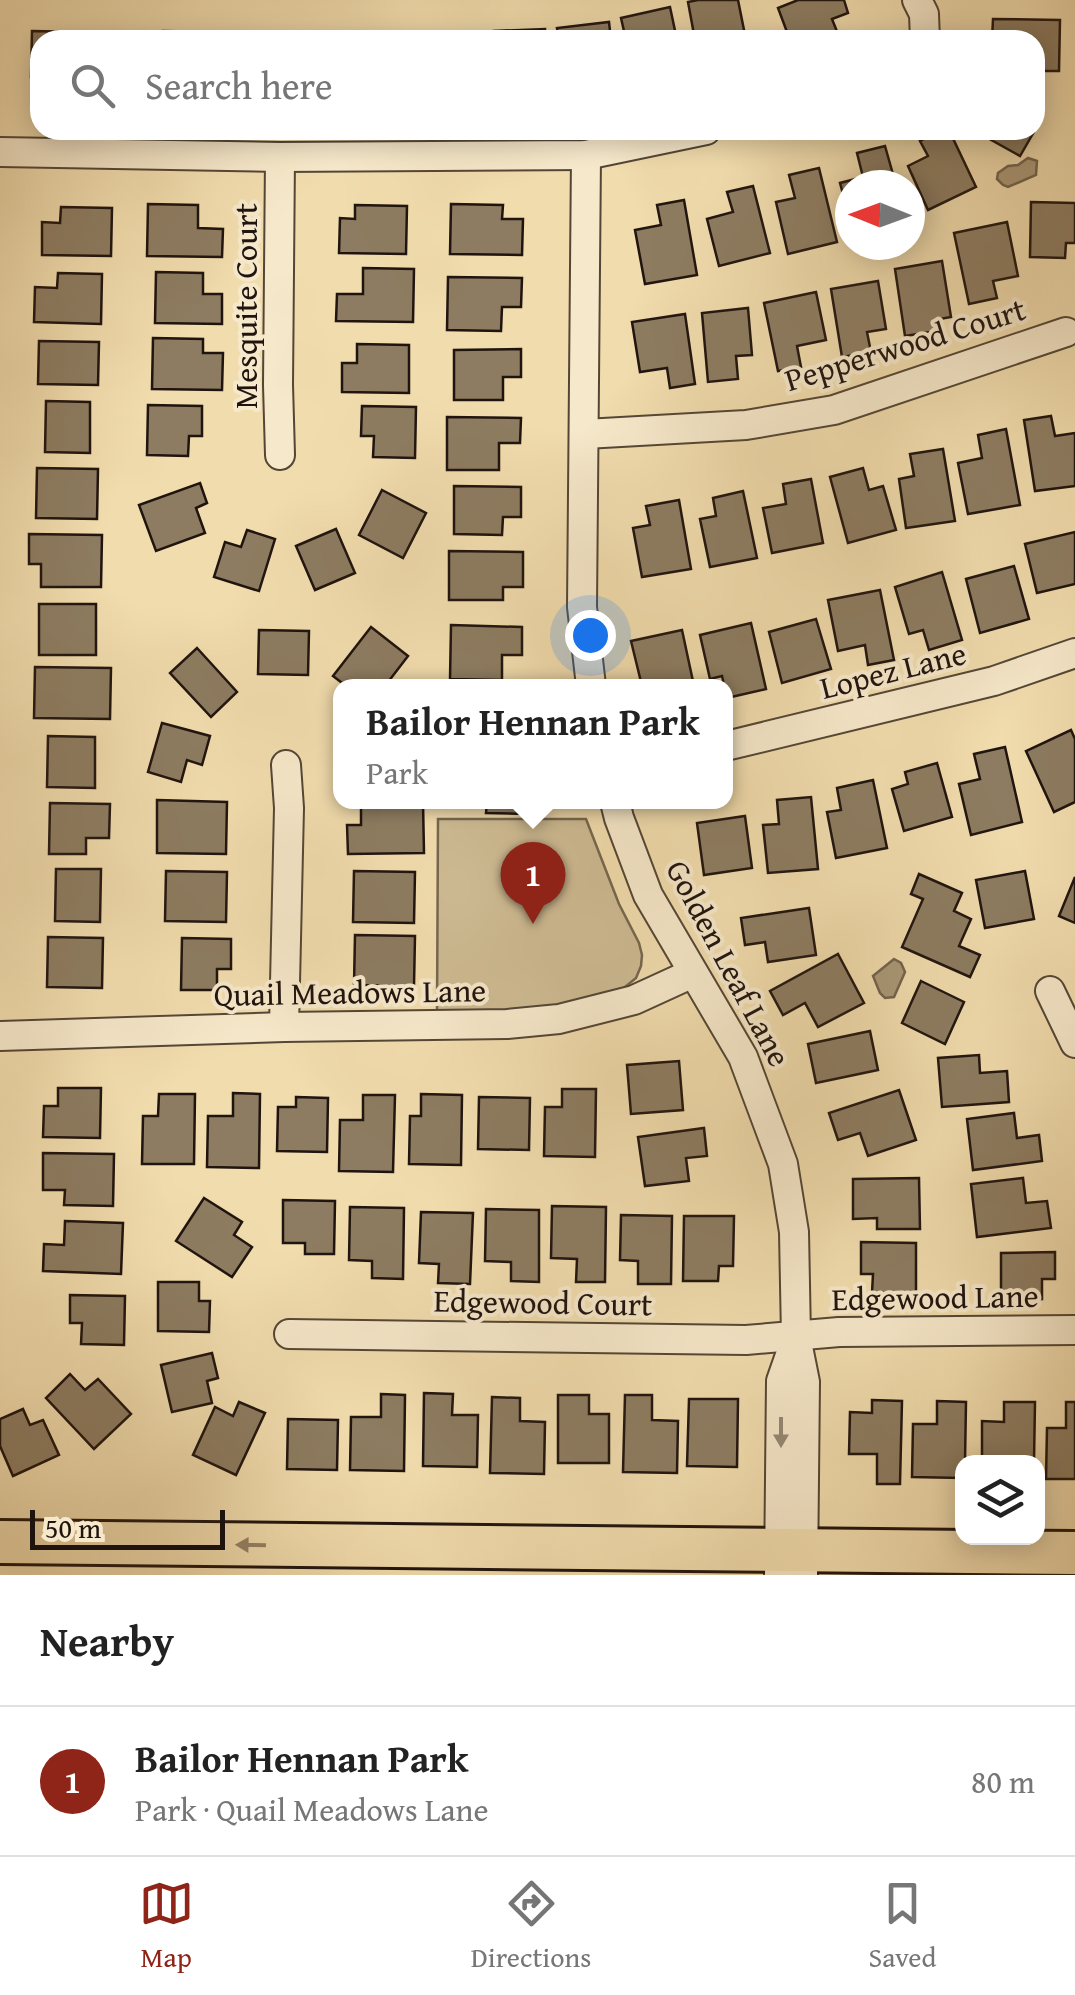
<!DOCTYPE html>
<html lang="en">
<head>
<meta charset="utf-8">
<style>
  body { margin:0; font-family:"Gentium Book Plus",serif; background:#f2f2f2; color:#222 }
  .controls { position:absolute; right:30px; bottom:30px; display:grid; overflow:hidden; border-radius:20px; box-shadow:0 5px 25px #0003 }
  .controls button { width:90px; height:90px; display:grid; place-items:center; padding:0; border:0; border-bottom:2px solid #e0e0e0; background:#fff; color:#222; font:50px sans-serif }
  .compass { position:absolute; left:835px; top:170px; width:90px; height:90px; border-radius:50%; background:#fff; box-shadow:0 5px 25px #0003; rotate:271deg }
  .scale { position:absolute; left:30px; bottom:25px; width:195px; box-sizing:border-box; padding-left:10px; border:5px solid #20140f; border-top:0; font-size:28px; line-height:35px; white-space:nowrap; color:#20140f; -webkit-text-stroke:8px #f6e8ca; paint-order:stroke }
  .you { position:absolute; left:590px; top:635px; width:35px; height:35px; margin:-25px; border:8px solid #fff; border-radius:50%; background:#1a73e8; box-shadow:0 0 0 15px #1a73e833 }
  .badge { display:grid; place-items:center; width:65px; height:65px; border-radius:50%; background:#8f2418; color:#fff; font-size:32px; font-weight:700 }
  .pin { position:absolute; translate:-50% -82px; filter:drop-shadow(0 2px 5px #0008) }
  .pin::after { content:''; position:absolute; top:52px; width:35px; height:30px; background:inherit; clip-path:polygon(0 0,100% 0,50% 100%) }
  .popup { position:absolute; left:333px; top:679px; width:400px; height:130px; box-sizing:border-box; display:grid; place-content:center; border-radius:20px; background:#fff; filter:drop-shadow(0 2px 8px #0005); font-size:32px; white-space:nowrap; color:#767676 }
  .popup b { font-size:38px; color:#222 }
  .popup::after { content:''; position:absolute; left:50%; top:100%; margin-left:-20px; border:20px solid transparent; border-top-color:#fff }
  .list { margin:0; padding:0; list-style:none }
  h2 { display:flex; justify-content:space-between; align-items:center; height:130px; margin:0; padding:0 40px; font-size:42px }
  h2 small { font-size:32px; font-weight:400; color:#767676 }
  .list li { display:grid; grid-template-columns:65px 1fr auto; gap:30px; align-items:center; box-sizing:border-box; height:150px; padding:0 40px; border-top:2px solid #e0e0e0 }
  .list b { display:block; font-size:38px; white-space:nowrap }
  .list p { margin:0; font-size:32px; white-space:nowrap; color:#767676 }
  .list em { font-size:32px; font-style:normal; color:#767676 }
  .icon { flex:none; width:55px; height:55px; fill:none; stroke:currentColor; stroke-width:2; stroke-linecap:round; stroke-linejoin:round }
  .map { position:relative; flex:none; width:1075px; height:1575px; overflow:hidden }
  .search { position:absolute; background:#fff; box-shadow:0 5px 25px #0003; left:30px; right:30px; top:30px; height:110px; display:flex; align-items:center; gap:25px; box-sizing:border-box; padding:0 35px; border-radius:30px; color:#767676; font-size:38px }
  .sheet { height:280px; background:#fff }
  nav { display:flex; justify-content:space-around; align-items:center; box-sizing:border-box; height:140px; border-top:2px solid #e0e0e0; background:#fff; font-size:28px; color:#767676 }
  nav a { display:grid; justify-items:center; gap:5px }
  nav .on { color:#8f2418 }
  .map>svg:first-child { display:block }
  .green { fill:#cdba92; stroke:#766750; stroke-width:2.5 }
  .water { fill:#aa9877; stroke:#73634d; stroke-width:2.5 }
  .building { fill:#8d7c61; stroke:#20140f; stroke-width:2.5 }
  .lines { fill:none; stroke-linecap:round; stroke-linejoin:round }
  .street-casing { stroke:#544636; stroke-width:32 }
  .primary-casing { stroke:#20140f; stroke-width:48 }
  .street { stroke:#f6e8ca; stroke-width:28 }
  .primary { stroke:#f1dcad; stroke-width:42 }
  .oneway { fill:#968976 }
  .oneway2 { fill:#938266 }
  .labels { text-anchor:middle; dominant-baseline:central; stroke-width:8; stroke-linejoin:round; paint-order:stroke }
  .street-label { font-size:32px; fill:#20140f; stroke:#f6e8ca }
</style>
</head>
<body>
<div class="map">
<svg width="1075" height="1575" viewBox="0 0 1075 1575">
  <rect width="100%" height="100%" fill="#f1dcad"/>
  <filter id="stains"><feTurbulence type="fractalNoise" baseFrequency=".002" numOctaves="4"/><feColorMatrix values="0 0 0 0 .2 0 0 0 0 .09 0 0 0 0 .02 0 0 0 .5 -.17"/></filter>
  <radialGradient id="worn" r=".72"><stop offset=".6" stop-color="#630" stop-opacity="0"/><stop offset="1" stop-color="#630" stop-opacity=".3"/></radialGradient>
  <polygon class="green" points="438,819 586,819 619,904 639,943 642,955 641,966 636,978 619,992 540,1011 437,1015"/>
  <g class="water">
    <polygon points="1028,158 1037,161 1036,175 1008,187 1003,185 997,179 998,173 1008,166 1018,165"/>
    <polygon points="894,959 901,963 905,972 894,997 885,998 880,993 873,976"/>
  </g>
  <g class="building">
    <polygon points="698,0 738,0 746,40 695,40 688,2"/>
    <polygon points="798,0 844,0 848,13 832,19 838,34 822,40 790,40 778,8"/>
    <polygon points="670,7 677,40 626,40 621,18"/>
    <polygon points="993,19 1060,20 1059,71 1035,71 1035,40 992,40"/>
    <polygon points="609,22 611,40 559,40 557,28"/>
    <polygon points="545,29 545,40 495,40 494,31"/>
    <polygon points="32,31 83,32 83,40 40,40 40,77 31,77"/>
    <polygon points="163,31 214,32 214,40 162,40"/>
    <polygon points="296,33 347,34 347,40 296,40"/>
    <polygon points="94,34 146,35 146,40 94,40"/>
    <polygon points="942,130 949,130 976,187 928,210 908,166 928,156 920,141"/>
    <polygon points="978,130 1035,130 1020,156 977,132"/>
    <polygon points="885,146 896,185 850,185 850,220 840,183 863,177 857,153"/>
    <polygon points="819,168 837,242 788,254 776,202 795,198 789,175"/>
    <polygon points="753,186 770,253 719,266 707,219 733,212 727,192"/>
    <polygon points="684,200 697,275 645,284 635,230 661,225 657,205"/>
    <polygon points="1031,202 1075,203 1075,243 1066,243 1065,258 1030,257"/>
    <polygon points="148,204 198,205 198,228 223,229 222,257 147,256"/>
    <polygon points="451,204 503,205 502,219 523,219 522,255 450,254"/>
    <polygon points="355,205 407,206 406,254 339,253 340,218 355,219"/>
    <polygon points="61,207 112,208 111,256 42,255 42,222 60,223"/>
    <polygon points="1007,222 1018,276 993,281 997,298 969,304 954,233"/>
    <polygon points="942,261 951,317 934,320 936,331 905,336 895,269"/>
    <polygon points="363,268 414,269 413,322 336,321 337,294 363,294"/>
    <polygon points="156,272 203,273 203,294 222,294 222,324 155,323"/>
    <polygon points="58,273 102,274 101,324 34,322 35,287 57,288"/>
    <polygon points="448,277 522,278 521,307 502,307 501,331 447,330"/>
    <polygon points="878,281 886,329 867,332 871,352 842,357 831,289"/>
    <polygon points="816,292 826,340 797,346 801,367 778,371 764,303"/>
    <polygon points="748,308 752,355 736,356 738,379 708,382 702,313"/>
    <polygon points="685,314 695,384 670,388 667,368 640,372 632,322"/>
    <polygon points="153,338 203,339 203,353 223,353 222,390 152,389"/>
    <polygon points="39,341 99,342 98,385 38,384"/>
    <polygon points="357,344 409,345 409,393 342,392 342,363 357,363"/>
    <polygon points="521,349 521,377 503,377 503,400 454,400 454,350"/>
    <polygon points="46,401 90,402 90,453 45,452"/>
    <polygon points="148,405 202,406 202,436 189,436 188,456 147,455"/>
    <polygon points="362,406 416,407 415,458 373,457 374,436 361,436"/>
    <polygon points="1051,416 1055,436 1075,433 1075,486 1035,491 1024,420"/>
    <polygon points="447,417 521,418 520,443 499,443 499,470 447,470"/>
    <polygon points="1006,429 1020,505 968,514 958,463 982,458 978,435"/>
    <polygon points="943,449 955,521 906,528 899,479 914,476 910,454"/>
    <polygon points="37,468 98,469 97,519 36,518"/>
    <polygon points="863,468 869,490 883,486 896,530 848,543 830,477"/>
    <polygon points="811,479 823,543 772,553 763,508 786,504 783,484"/>
    <polygon points="200,483 207,503 196,508 205,533 156,551 139,505"/>
    <polygon points="454,486 521,487 521,517 503,517 502,535 454,534"/>
    <polygon points="382,490 426,513 403,558 359,535"/>
    <polygon points="743,491 757,558 710,567 700,519 716,516 713,498"/>
    <polygon points="679,500 691,569 642,577 633,528 650,525 646,506"/>
    <polygon points="336,529 355,573 315,590 296,546"/>
    <polygon points="247,530 275,539 259,591 214,577 225,542 241,547"/>
    <polygon points="1075,532 1075,584 1037,593 1025,544"/>
    <polygon points="29,534 102,535 101,587 41,587 41,564 29,564"/>
    <polygon points="449,551 523,552 523,587 503,587 503,600 449,600"/>
    <polygon points="1014,566 1029,619 980,633 966,579"/>
    <polygon points="942,572 962,640 929,650 923,630 909,634 895,587"/>
    <polygon points="880,590 894,660 868,665 865,645 838,651 828,600"/>
    <rect x="39" y="604" width="57" height="51"/>
    <polygon points="816,619 831,669 782,683 769,632"/>
    <polygon points="751,623 766,689 727,698 722,676 710,679 700,635"/>
    <polygon points="451,625 522,627 522,655 502,655 502,680 450,679"/>
    <polygon points="371,627 408,656 385,686 346,686 333,676"/>
    <polygon points="259,630 309,631 308,675 258,674"/>
    <polygon points="682,630 694,686 642,686 631,641"/>
    <polygon points="197,648 237,692 211,717 170,673"/>
    <polygon points="35,667 111,668 110,719 34,718"/>
    <polygon points="162,723 210,736 202,765 187,760 181,782 148,772"/>
    <polygon points="1071,730 1075,739 1075,802 1054,812 1026,751"/>
    <polygon points="48,736 95,737 95,788 47,787"/>
    <polygon points="1005,747 1022,822 971,835 959,784 980,779 974,754"/>
    <polygon points="937,763 952,817 904,831 892,789 908,784 905,772"/>
    <polygon points="873,780 887,848 836,858 827,812 841,810 837,788"/>
    <polygon points="811,797 818,869 768,873 763,825 779,824 777,800"/>
    <polygon points="157,800 227,802 226,854 157,853"/>
    <polygon points="361,802 423,802 424,853 348,854 347,825 361,825"/>
    <polygon points="487,802 527,802 526,814 486,813"/>
    <polygon points="50,803 110,804 109,838 86,838 86,854 49,854"/>
    <polygon points="745,816 752,868 704,875 697,823"/>
    <polygon points="56,869 101,869 100,922 55,921"/>
    <polygon points="166,871 227,872 226,922 165,921"/>
    <polygon points="354,871 415,872 414,923 353,922"/>
    <polygon points="1025,871 1034,919 985,928 976,880"/>
    <polygon points="919,874 962,893 954,911 971,919 959,946 980,955 970,977 902,947 923,899 911,894"/>
    <polygon points="1075,877 1075,923 1059,916"/>
    <polygon points="809,908 816,955 768,962 765,942 745,945 741,918"/>
    <polygon points="355,935 415,936 414,986 354,985"/>
    <polygon points="48,937 103,938 102,988 47,987"/>
    <polygon points="182,938 231,939 231,969 217,969 217,990 181,990"/>
    <polygon points="838,954 864,1003 818,1027 805,1003 783,1015 770,991"/>
    <polygon points="921,981 964,1002 945,1044 902,1023"/>
    <polygon points="870,1031 878,1070 816,1083 808,1044"/>
    <polygon points="979,1055 980,1073 1007,1071 1009,1102 942,1107 938,1058"/>
    <polygon points="679,1061 683,1110 631,1114 627,1065"/>
    <polygon points="58,1088 101,1088 100,1138 43,1137 44,1106 58,1106"/>
    <polygon points="562,1089 596,1089 595,1157 544,1156 545,1107 562,1107"/>
    <polygon points="899,1090 916,1140 868,1156 860,1133 838,1140 829,1113"/>
    <polygon points="233,1093 260,1094 259,1168 207,1167 208,1116 233,1116"/>
    <polygon points="159,1094 195,1094 194,1164 142,1164 143,1116 158,1116"/>
    <polygon points="421,1094 462,1095 461,1165 409,1164 410,1116 421,1116"/>
    <polygon points="363,1095 395,1095 393,1172 339,1171 340,1120 363,1120"/>
    <polygon points="296,1097 328,1098 327,1152 277,1151 278,1107 296,1107"/>
    <polygon points="479,1097 530,1098 529,1150 478,1149"/>
    <polygon points="1014,1113 1017,1138 1039,1135 1042,1161 973,1170 967,1119"/>
    <polygon points="704,1128 707,1156 686,1158 689,1181 645,1186 638,1137"/>
    <polygon points="43,1153 114,1154 113,1206 64,1205 65,1190 43,1190"/>
    <polygon points="919,1178 920,1229 877,1229 877,1218 853,1219 853,1179"/>
    <polygon points="1023,1178 1026,1203 1047,1201 1051,1228 977,1237 971,1184"/>
    <polygon points="204,1198 242,1222 234,1235 252,1247 232,1277 176,1241"/>
    <polygon points="283,1200 335,1201 334,1254 305,1254 305,1243 283,1243"/>
    <polygon points="552,1206 606,1207 605,1282 576,1282 577,1259 551,1258"/>
    <polygon points="350,1207 404,1208 403,1279 372,1278 372,1261 349,1260"/>
    <polygon points="486,1209 539,1210 539,1282 511,1281 511,1262 485,1261"/>
    <polygon points="421,1212 473,1213 470,1284 438,1283 439,1264 419,1263"/>
    <polygon points="621,1215 672,1216 671,1284 638,1284 638,1261 620,1260"/>
    <polygon points="684,1216 734,1216 733,1266 719,1266 718,1281 683,1281"/>
    <polygon points="65,1221 123,1223 121,1274 43,1271 44,1244 64,1245"/>
    <polygon points="861,1242 916,1243 916,1293 872,1293 873,1274 861,1274"/>
    <polygon points="1055,1252 1055,1279 1042,1279 1042,1299 1001,1300 1001,1253"/>
    <polygon points="158,1282 199,1282 199,1301 210,1301 209,1332 158,1331"/>
    <polygon points="70,1295 125,1296 124,1345 81,1344 82,1323 70,1323"/>
    <polygon points="212,1353 218,1378 207,1381 212,1403 172,1412 161,1365"/>
    <polygon points="70,1374 85,1390 98,1379 131,1414 94,1449 46,1398"/>
    <polygon points="424,1393 453,1394 452,1415 478,1415 477,1467 423,1466"/>
    <polygon points="381,1394 405,1395 404,1471 350,1470 351,1417 381,1417"/>
    <polygon points="558,1395 589,1395 589,1414 609,1414 609,1463 558,1463"/>
    <polygon points="625,1395 652,1395 652,1420 678,1421 677,1473 623,1472"/>
    <polygon points="492,1397 520,1398 520,1421 545,1422 544,1474 490,1473"/>
    <polygon points="689,1399 738,1399 737,1467 687,1466"/>
    <polygon points="872,1400 902,1401 900,1484 877,1484 877,1454 849,1454 850,1412 872,1413"/>
    <polygon points="937,1401 966,1402 965,1462 962,1462 962,1478 912,1477 913,1424 937,1424"/>
    <polygon points="239,1402 265,1413 236,1475 193,1455 215,1407 233,1416"/>
    <polygon points="1004,1402 1035,1402 1034,1462 982,1462 982,1421 1004,1422"/>
    <polygon points="1066,1402 1075,1402 1075,1479 1046,1479 1047,1428 1066,1428"/>
    <polygon points="23,1409 30,1425 43,1420 59,1455 13,1476 0,1446 0,1419"/>
    <polygon points="288,1419 338,1420 337,1470 287,1469"/>
  </g>
  <g class="lines">
    <defs>
      <g id="street">
        <polyline points="917,0 924,14 925,40"/>
        <polyline points="0,152 280,157 586,155 706,130"/>
        <polyline points="586,155 582,607 591,686"/>
        <polyline points="585,434 746,425 834,410 1066,332"/>
        <polyline points="280,455 278,385 280,157"/>
        <polyline points="726,746 994,681 1075,653"/>
        <polyline points="615,802 619,818 648,895 743,1057 783,1164 794,1232 796,1337 805,1382 803,1575"/>
        <polyline points="1050,991 1075,1043"/>
        <polyline points="284,1027 289,808 286,765"/>
        <polyline points="0,1036 284,1027 507,1024 559,1019 634,1000 693,973"/>
        <polyline points="289,1334 746,1340 839,1332 1075,1330"/>
        <polyline points="779,1575 781,1381 796,1338"/>
      </g>
      <polyline id="primary" points="0,1542 1075,1553"/>
    </defs>
    <use href="#street" class="street-casing"/>
    <use href="#primary" class="primary-casing"/>
    <use href="#street" class="street"/>
    <use href="#primary" class="primary"/>
  </g>
  <defs><path id="oneway-solid" d="M-6-.8H1V-3.2L6.5 0L1 3.2V.8H-6Z" transform="scale(2.5)"/></defs>
  <use class="oneway" href="#oneway-solid" transform="translate(781 1432) rotate(90)"/>
  <use class="oneway2" href="#oneway-solid" transform="translate(251 1545) rotate(-179)"/>
  <g class="labels">
    <g class="street-label">
      <text transform="translate(245 306) rotate(-90)">Mesquite Court</text>
      <text transform="translate(905 344) rotate(-17)">Pepperwood Court</text>
      <text transform="translate(893 670) rotate(-14)">Lopez Lane</text>
      <text transform="translate(729 963) rotate(62)">Golden Leaf Lane</text>
      <text transform="translate(350 992) rotate(-1)">Quail Meadows Lane</text>
      <text transform="translate(935 1297) rotate(-1)">Edgewood Lane</text>
      <text transform="translate(543 1302) rotate(1)">Edgewood Court</text>
    </g>
  </g>
  <rect width="100%" height="100%" filter="url(#stains)"/>
  <rect width="100%" height="100%" fill="url(#worn)"/>
</svg>
<div class="controls">
<button><svg class="icon" aria-label="layers" viewBox="0 0 24 24"><path d="M12 4l9 5-9 5-9-5zM3 14l9 5 9-5"/></svg></button>
</div>
<svg class="compass" viewBox="-18 -18 36 36"><path d="M0-13l5 13h-10z" fill="#e53935"/><path d="M0 13l5-13h-10z" fill="#767676"/></svg>
<div class="scale">50 m</div>
<div class="you"></div>
<div class="pin badge" style="left:533px;top:924px">1</div>
<div class="popup"><b>Bailor Hennan Park</b>Park</div>
<div class="search"><svg class="icon" aria-label="search" viewBox="0 0 24 24"><circle cx="10" cy="10" r="6"/><path d="M15 15l6 6"/></svg>Search here</div>
</div>
<section class="sheet">
<h2>Nearby<small></small></h2>
<ul class="list">
<li><span class="badge">1</span><div><b>Bailor Hennan Park</b><p>Park · Quail Meadows Lane</p></div><em>80 m</em></li>
</ul>
</section>
<nav>
<a class="on"><svg class="icon" aria-label="map" viewBox="0 0 24 24"><path d="M3 6l6-2 6 2 6-2v14l-6 2-6-2-6 2zM9 4v14M15 6v14"/></svg>Map</a>
<a><svg class="icon" aria-label="directions" viewBox="0 0 24 24"><path d="M12 3l9 9-9 9-9-9zM9 14v-3h6M13 9l2 2-2 2"/></svg>Directions</a>
<a><svg class="icon" aria-label="saved" viewBox="0 0 24 24"><path d="M7 4h10v16l-5-4-5 4z"/></svg>Saved</a>
</nav>
</body>
</html>
